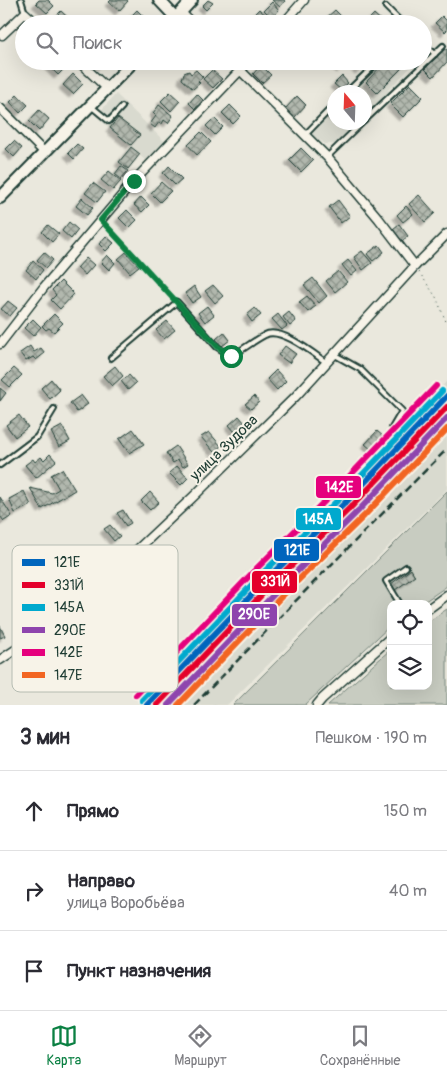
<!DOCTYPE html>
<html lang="ru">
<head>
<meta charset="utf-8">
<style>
  body { margin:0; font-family:Pangolin,sans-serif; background:#f7f7f7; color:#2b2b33 }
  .controls { position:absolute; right:15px; bottom:15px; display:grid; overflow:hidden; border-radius:10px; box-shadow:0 5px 20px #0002 }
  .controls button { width:45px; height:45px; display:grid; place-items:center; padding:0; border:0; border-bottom:1px solid #e1e1e2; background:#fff; color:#2b2b33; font:25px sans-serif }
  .compass { position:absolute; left:327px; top:85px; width:45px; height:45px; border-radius:50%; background:#fff; box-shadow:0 5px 20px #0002; rotate:341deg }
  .stop { position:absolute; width:15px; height:15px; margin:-11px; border:4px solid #0b8043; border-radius:50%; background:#fff }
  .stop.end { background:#0b8043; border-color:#fff; box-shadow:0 1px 5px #0008 }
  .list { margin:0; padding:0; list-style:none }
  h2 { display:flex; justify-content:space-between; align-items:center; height:65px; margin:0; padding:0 20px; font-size:21px }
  h2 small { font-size:16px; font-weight:400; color:#7c7c81 }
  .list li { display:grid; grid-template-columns:32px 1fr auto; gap:15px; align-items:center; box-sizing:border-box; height:80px; padding:0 20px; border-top:1px solid #e1e1e2 }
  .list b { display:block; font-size:19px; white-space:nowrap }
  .list p { margin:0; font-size:16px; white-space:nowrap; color:#7c7c81 }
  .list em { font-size:16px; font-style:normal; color:#7c7c81 }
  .icon { flex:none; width:28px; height:28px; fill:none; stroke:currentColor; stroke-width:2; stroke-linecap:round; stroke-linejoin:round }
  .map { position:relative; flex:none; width:447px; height:705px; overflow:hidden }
  .search { position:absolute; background:#fff; box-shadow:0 5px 20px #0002; left:15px; right:15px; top:15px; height:55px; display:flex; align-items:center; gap:12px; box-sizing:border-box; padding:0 18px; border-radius:28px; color:#7c7c81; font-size:19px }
  .sheet { height:305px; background:#fff }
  nav { display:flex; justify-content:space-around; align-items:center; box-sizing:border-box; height:70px; border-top:1px solid #e1e1e2; background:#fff; font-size:14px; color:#7c7c81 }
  nav a { display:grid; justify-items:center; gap:2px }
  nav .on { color:#0b8043 }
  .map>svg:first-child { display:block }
  .built { fill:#d9dacf }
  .grass { fill:#c8ccc1; stroke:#74847a }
  .building { fill:url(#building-cross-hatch); stroke:#1f3d34; filter:url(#shadow) }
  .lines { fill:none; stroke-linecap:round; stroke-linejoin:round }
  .service-casing { stroke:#1f3d34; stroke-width:8 }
  .minor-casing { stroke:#1f3d34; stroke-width:11 }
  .tertiary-casing { stroke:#1f3d34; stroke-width:14 }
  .path { stroke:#1f3d34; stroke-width:1; stroke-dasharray:1 4; stroke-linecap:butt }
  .service { stroke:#f7f3e8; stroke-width:4 }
  .minor { stroke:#f7f3e8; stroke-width:8 }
  .tertiary { stroke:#f7f3e8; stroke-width:10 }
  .rail { stroke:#1f3d34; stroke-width:2.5; stroke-dasharray:8 4; stroke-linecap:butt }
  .rail-1-casing { stroke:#f7f3e8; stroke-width:10 }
  .rail-2-casing { stroke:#f7f3e8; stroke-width:10 }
  .rail-3-casing { stroke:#f7f3e8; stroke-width:10 }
  .rail-4-casing { stroke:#f7f3e8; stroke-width:10 }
  .rail-5-casing { stroke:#f7f3e8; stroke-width:10 }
  .rail-6-casing { stroke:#f7f3e8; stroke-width:10 }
  .rail-1 { stroke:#0065bd; stroke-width:6 }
  .rail-2 { stroke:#e4002b; stroke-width:6 }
  .rail-3 { stroke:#00a9ce; stroke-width:6 }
  .rail-4 { stroke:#8e44ad; stroke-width:6 }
  .rail-5 { stroke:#e5007d; stroke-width:6 }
  .rail-6 { stroke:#f26522; stroke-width:6 }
  .route { stroke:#0b8043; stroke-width:6 }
  .labels { text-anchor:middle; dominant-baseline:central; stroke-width:4; stroke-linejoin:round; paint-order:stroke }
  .street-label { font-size:15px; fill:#1f3d34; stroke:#f7f3e8 }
  .key { fill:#f7f3e8; stroke:#b6bcb2; stroke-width:1 }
  .key-label { font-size:14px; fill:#1f3d34 }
  .line-badge { stroke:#f7f3e8; stroke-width:2 }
  .badge-label { font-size:14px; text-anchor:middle; font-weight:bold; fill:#fff }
</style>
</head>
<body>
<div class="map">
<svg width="447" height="705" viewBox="0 0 447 705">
  <defs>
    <pattern id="building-cross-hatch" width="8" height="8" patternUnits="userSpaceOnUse" patternTransform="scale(1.25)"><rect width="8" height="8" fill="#b2b8ae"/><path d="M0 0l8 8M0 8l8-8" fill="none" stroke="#90978e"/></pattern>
    <filter id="shadow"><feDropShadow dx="-4" dy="4" stdDeviation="1" flood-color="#0004"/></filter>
  </defs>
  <rect width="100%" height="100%" fill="#eae8dd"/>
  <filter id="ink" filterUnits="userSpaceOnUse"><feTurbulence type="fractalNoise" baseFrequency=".02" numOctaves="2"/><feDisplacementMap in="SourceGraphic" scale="10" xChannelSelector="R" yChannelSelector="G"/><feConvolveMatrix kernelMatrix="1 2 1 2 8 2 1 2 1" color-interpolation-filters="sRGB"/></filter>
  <g filter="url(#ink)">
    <g class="built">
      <polygon points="372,61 406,61 411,67 388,90 391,93 365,118 364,92 341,92"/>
      <polygon points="116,94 164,141 146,161 96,116"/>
      <polygon points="334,99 334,122 360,123 338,144 325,144 304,130"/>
      <polygon points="447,381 447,489 227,705 143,705 267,570"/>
    </g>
    <g class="grass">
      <polygon points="447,491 447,586 421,604 391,604 391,625 305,705 233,705"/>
      <polygon points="447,609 447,705 328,705 391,649 391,686 428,686 428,622"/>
    </g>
    <g class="building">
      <polygon points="39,0 48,0 54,6 47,13 36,3"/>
      <polygon points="111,0 127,0 128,1 119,11 109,2"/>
      <polygon points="208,0 213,3 206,10 202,6"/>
      <polygon points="272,0 284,0 285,1 280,7"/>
      <polygon points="272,2 279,10 272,18 264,10"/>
      <polygon points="259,9 270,19 265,24 259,24 257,22 261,18 255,13"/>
      <polygon points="137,10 146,19 141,24 133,24 128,19"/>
      <polygon points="335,10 342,17 335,24 332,24 326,18"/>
      <polygon points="61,11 74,23 73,24 56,24 52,20"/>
      <polygon points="374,14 384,23 364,24"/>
      <polygon points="311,16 318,23 304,24"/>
      <polygon points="442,16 447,21 447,30 445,32 435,23"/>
      <polygon points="445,48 447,50 447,62 433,77 425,69"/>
      <polygon points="51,61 58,61 65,68 58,75 48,65"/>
      <polygon points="96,61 105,61 101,66"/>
      <polygon points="338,61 348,61 340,69 335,64"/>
      <polygon points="358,61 365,61 367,63 359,70 354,65"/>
      <polygon points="386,61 399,61 404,66 377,93 366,82"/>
      <polygon points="261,65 271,75 262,83 253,74"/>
      <polygon points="196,70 203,77 198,81 200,83 193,89 182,79 184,73 189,71 191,74"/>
      <polygon points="212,70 222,79 213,88 203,79"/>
      <polygon points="73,74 83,84 73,94 63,85"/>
      <polygon points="342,76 348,83 341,90 334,84"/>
      <polygon points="410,84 423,97 403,117 390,104"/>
      <polygon points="170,92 180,101 171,111 161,101"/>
      <polygon points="197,94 203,100 195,109 189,103"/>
      <polygon points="17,95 28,105 20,113 10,102"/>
      <polygon points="297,96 306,105 294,118 285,109"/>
      <polygon points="159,105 173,116 168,123 164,120 162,124 159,122 155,128 150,124 156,116 153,113"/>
      <polygon points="230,105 241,116 233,124 222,113"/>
      <polygon points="333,107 334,109 334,117 328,111"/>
      <polygon points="39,110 49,119 39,131 29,121"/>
      <polygon points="118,118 140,135 131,145 110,128"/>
      <polygon points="214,118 223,127 215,135 206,126"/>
      <polygon points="201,132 211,142 197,155 188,145"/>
      <polygon points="14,141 22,148 14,157 6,149"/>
      <polygon points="77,144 83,149 74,159 68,153"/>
      <polygon points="131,147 140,154 128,169 119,162"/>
      <polygon points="301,148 313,160 301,172 289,160"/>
      <polygon points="121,166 128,171 121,179 115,174"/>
      <polygon points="169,166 182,179 175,185 163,173"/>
      <polygon points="109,171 121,181 113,190 101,180"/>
      <polygon points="161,182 171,191 160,202 151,193"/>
      <polygon points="93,183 105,192 97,202 85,193"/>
      <polygon points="419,195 435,213 425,222 409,204"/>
      <polygon points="141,197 149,205 142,212 134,205"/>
      <polygon points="82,198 93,208 87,215 76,206"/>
      <polygon points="338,200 350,216 341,223 329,207"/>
      <polygon points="406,206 413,214 403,222 397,215"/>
      <polygon points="127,210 137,220 129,228 119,218"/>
      <polygon points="69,222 78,230 71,239 62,231"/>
      <polygon points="399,224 408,236 402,241 393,229"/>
      <polygon points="48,225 59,234 52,242 42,232"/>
      <polygon points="106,236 114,243 106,251 99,244"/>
      <polygon points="379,245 384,252 373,261 367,254"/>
      <polygon points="362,251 372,263 363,270 354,257"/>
      <polygon points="44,252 53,260 46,268 37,260"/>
      <polygon points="126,252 139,266 130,273 118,259"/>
      <polygon points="107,255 115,263 109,270 101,262"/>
      <polygon points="86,258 94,265 85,275 77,268"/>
      <polygon points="348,260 357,271 351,276 342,265"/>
      <polygon points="33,261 43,270 36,279 26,270"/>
      <polygon points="338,271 347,282 335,292 326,281"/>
      <polygon points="313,278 327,296 319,303 304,285"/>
      <polygon points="61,281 74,294 60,309 51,300 56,295 52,290"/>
      <polygon points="213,285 223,296 215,303 205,291"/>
      <polygon points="194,286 201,297 192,303 185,293"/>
      <polygon points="307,296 316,306 308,312 299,302"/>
      <polygon points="8,301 17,308 10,316 1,309"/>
      <polygon points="207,306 214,315 205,322 198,313"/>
      <polygon points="255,308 261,315 252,322 247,315"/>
      <polygon points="289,312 296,321 290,326 283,317"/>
      <polygon points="54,314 63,323 54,332 49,328 46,330 42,326"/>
      <polygon points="278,314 287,326 282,330 272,319"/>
      <polygon points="33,319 41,327 33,336 24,328"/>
      <polygon points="167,321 175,330 164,339 156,330"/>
      <polygon points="224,332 230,340 222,346 216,339"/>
      <polygon points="30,346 34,352 41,348 45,353 36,360 33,357 26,361 20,353"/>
      <polygon points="285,346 296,354 289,363 278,355"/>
      <polygon points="115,366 123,376 112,386 103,376"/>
      <polygon points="14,368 22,375 10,387 2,380"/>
      <polygon points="276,370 286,381 277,390 267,379"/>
      <polygon points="129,375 136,383 128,390 121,381"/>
      <polygon points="51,379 60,390 50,399 41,388"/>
      <polygon points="0,388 6,393 0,401"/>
      <polygon points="81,395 88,404 77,412 70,403"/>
      <polygon points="254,396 259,402 251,409 245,404"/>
      <polygon points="19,415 28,427 15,437 6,425"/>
      <polygon points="239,416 245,423 235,432 229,425"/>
      <polygon points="62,426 70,441 59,447 51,432"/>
      <polygon points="133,429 144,444 129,453 119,439"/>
      <polygon points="377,431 384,437 372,450 365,444"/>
      <polygon points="209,432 221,446 214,452 201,437"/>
      <polygon points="176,446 188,464 183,467 178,460 173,463 166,453"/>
      <polygon points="50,454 56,461 36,478 25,465 33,459 35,462 41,457 44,460"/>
      <polygon points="177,466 188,478 181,485 169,473"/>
      <polygon points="62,469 75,490 42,509 30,488 52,493 59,489 51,475"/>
      <polygon points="24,491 31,505 15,513 9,499"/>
      <polygon points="150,492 159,502 150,510 141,501"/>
      <polygon points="0,497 12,516 4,521 0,516"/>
      <polygon points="123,510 131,523 126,526 117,513"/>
      <polygon points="110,525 120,536 114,541 104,529"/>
      <polygon points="411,569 415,576 395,590 391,584"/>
      <polygon points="0,626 5,636 0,638"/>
    </g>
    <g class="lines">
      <defs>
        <g id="service">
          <polyline points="21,0 25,13"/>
          <polyline points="386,7 403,24"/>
          <polyline points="423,43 435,54"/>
          <polyline points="347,92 376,64"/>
          <polyline points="92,107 109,121 122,107"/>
          <polyline points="364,121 443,46"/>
          <polyline points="305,135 334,105"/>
          <polyline points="327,157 363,122"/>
          <polyline points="335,355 360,369 402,411 392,428"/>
          <path d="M111 358 177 302 217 347 231 356C243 350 253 341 265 335 280 326 314 354 327 363"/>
          <polyline points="0,465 37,437 54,409"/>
          <polyline points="400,604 386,581 406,567"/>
        </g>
        <g id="minor">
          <polyline points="181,12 192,24"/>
          <polyline points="283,24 304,0"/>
          <polyline points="2,35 25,13 37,24"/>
          <polyline points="78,61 107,88"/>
          <polyline points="231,61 327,157 379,219 415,266"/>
          <polyline points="0,108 44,152"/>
          <polyline points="0,344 44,287 134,181 249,61"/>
          <polyline points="428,609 447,595"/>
          <polyline points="0,660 18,648 102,583 193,497 295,397 415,266 447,234"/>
          <polyline points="317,705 322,699 391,637"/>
        </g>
        <g id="tertiary">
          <polyline points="159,0 176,18"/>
          <polyline points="170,24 192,0"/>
          <polyline points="0,198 134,61"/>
        </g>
      </defs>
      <use href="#service" class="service-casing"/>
      <use href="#minor" class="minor-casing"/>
      <use href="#tertiary" class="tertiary-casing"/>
      <g class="path">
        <polyline points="106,226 173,298"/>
        <polyline points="419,272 436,297 447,324"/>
      </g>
      <use href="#service" class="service"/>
      <use href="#minor" class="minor"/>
      <use href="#tertiary" class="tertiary"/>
      <g class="rail">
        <polyline points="166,705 281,585 447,415"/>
        <polyline points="194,705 321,575 447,449"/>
      </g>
      <defs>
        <polyline id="rail-1" points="147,705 266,580 348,500 447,396"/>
        <polyline id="rail-2" points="157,705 271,585 353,505 447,407"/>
        <polyline id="rail-3" points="142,700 261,575 343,495 442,391"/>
        <polyline id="rail-4" points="168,705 277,591 359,510 447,418"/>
        <polyline id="rail-5" points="136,695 255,570 337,489 436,386"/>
        <polyline id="rail-6" points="178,705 282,596 364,516 447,429"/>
      </defs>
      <use href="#rail-1" class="rail-1-casing"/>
      <use href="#rail-2" class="rail-2-casing"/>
      <use href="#rail-3" class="rail-3-casing"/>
      <use href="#rail-4" class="rail-4-casing"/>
      <use href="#rail-5" class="rail-5-casing"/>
      <use href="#rail-6" class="rail-6-casing"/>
      <use href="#rail-1" class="rail-1"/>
      <use href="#rail-2" class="rail-2"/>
      <use href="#rail-3" class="rail-3"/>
      <use href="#rail-4" class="rail-4"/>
      <use href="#rail-5" class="rail-5"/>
      <use href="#rail-6" class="rail-6"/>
    </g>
  </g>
  <g class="lines" filter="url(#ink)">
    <polyline class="route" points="134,181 101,220 218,347 231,356"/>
  </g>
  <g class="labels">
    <g class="street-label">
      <text transform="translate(224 448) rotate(-44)">улица Зудова</text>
    </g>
  </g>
  <rect x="12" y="545" width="166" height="147" rx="8" class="key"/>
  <rect x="22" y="559" width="23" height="7" fill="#0065bd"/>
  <rect x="22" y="582" width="23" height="6" fill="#e4002b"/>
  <rect x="22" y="604" width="23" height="7" fill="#00a9ce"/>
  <rect x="22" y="627" width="23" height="6" fill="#8e44ad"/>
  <rect x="22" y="649" width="23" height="7" fill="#e5007d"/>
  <rect x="22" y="672" width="23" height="6" fill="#f26522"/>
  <g class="key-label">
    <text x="54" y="567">121Е</text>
    <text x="54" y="590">331Й</text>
    <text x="54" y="612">145А</text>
    <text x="54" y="635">290Е</text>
    <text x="54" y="657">142Е</text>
    <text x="54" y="680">147Е</text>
  </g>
  <g class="line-badge">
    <rect x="315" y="475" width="47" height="24" rx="5" fill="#e5007d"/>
    <rect x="295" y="507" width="47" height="24" rx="5" fill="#00a9ce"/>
    <rect x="273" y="538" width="47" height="24" rx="5" fill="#0065bd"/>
    <rect x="251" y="570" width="47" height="24" rx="5" fill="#e4002b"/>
    <rect x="231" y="603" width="47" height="24" rx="5" fill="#8e44ad"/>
  </g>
  <g class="badge-label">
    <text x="339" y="492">142Е</text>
    <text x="318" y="524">145А</text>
    <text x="297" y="555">121Е</text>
    <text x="275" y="586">331Й</text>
    <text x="254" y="619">290Е</text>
  </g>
</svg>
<div class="controls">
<button><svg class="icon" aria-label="locate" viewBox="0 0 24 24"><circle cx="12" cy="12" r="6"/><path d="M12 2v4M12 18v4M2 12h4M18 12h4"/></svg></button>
<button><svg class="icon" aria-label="layers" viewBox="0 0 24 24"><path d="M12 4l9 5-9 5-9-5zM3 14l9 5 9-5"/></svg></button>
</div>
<svg class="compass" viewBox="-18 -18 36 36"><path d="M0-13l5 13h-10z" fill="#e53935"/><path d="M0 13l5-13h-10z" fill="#7c7c81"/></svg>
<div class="stop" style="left:231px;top:356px"></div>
<div class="stop end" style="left:134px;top:181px"></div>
<div class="search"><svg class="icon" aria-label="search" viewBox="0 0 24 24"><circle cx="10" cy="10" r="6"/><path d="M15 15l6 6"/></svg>Поиск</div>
</div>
<section class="sheet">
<h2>3 мин<small>Пешком · 190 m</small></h2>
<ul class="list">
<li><svg class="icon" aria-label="ahead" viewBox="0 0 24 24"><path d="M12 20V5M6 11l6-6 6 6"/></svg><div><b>Прямо</b></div><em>150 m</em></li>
<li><svg class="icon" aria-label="right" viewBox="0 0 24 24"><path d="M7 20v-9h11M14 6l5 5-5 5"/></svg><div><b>Направо</b><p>улица Воробьёва</p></div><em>40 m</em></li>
<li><svg class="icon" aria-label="arrive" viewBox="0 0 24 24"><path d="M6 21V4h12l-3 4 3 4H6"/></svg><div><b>Пункт назначения</b></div></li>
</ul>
</section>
<nav>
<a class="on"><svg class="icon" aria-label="map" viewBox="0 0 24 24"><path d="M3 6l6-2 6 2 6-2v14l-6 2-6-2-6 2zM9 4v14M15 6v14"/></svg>Карта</a>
<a><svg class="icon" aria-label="directions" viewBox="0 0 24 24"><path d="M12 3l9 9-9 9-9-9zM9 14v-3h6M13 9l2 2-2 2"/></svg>Маршрут</a>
<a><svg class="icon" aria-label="saved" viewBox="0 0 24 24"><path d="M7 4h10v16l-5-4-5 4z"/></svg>Сохранённые</a>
</nav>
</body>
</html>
